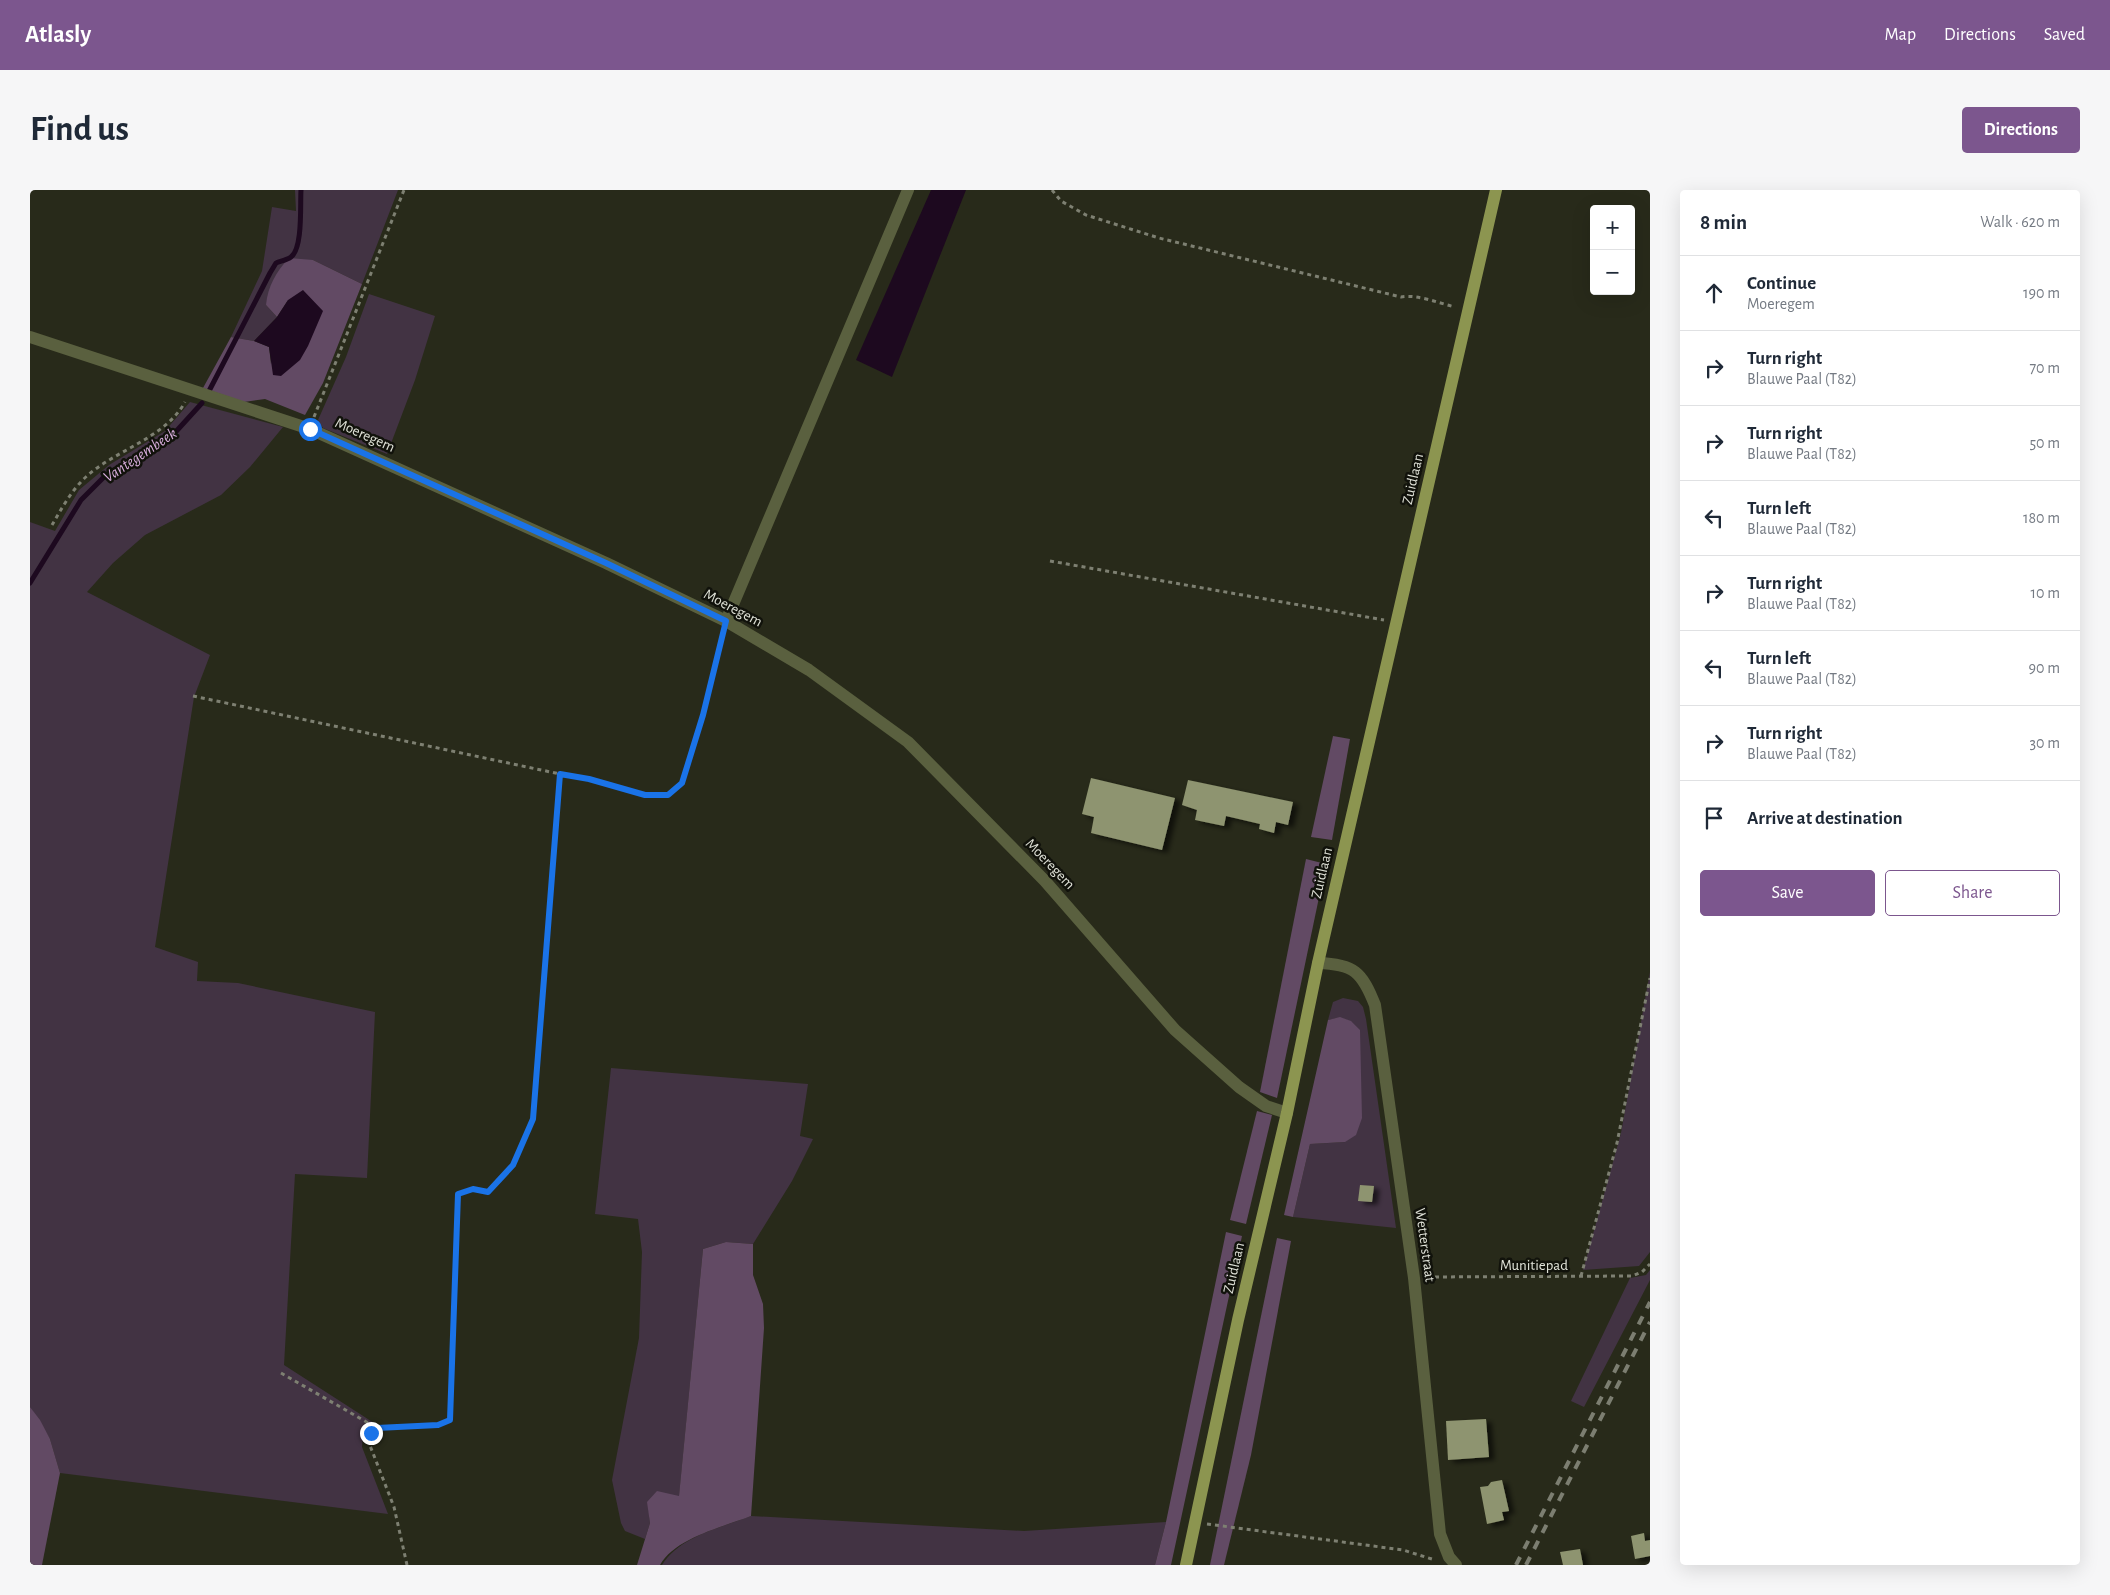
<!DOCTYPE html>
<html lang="en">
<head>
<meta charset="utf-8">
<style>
  :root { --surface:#fff; --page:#f6f6f7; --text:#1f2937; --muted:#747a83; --line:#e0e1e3; --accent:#7c568e }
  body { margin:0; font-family:"Alegreya Sans",sans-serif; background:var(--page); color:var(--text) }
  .controls { position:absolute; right:15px; top:15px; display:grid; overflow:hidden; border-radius:5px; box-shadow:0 5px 20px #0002 }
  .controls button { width:45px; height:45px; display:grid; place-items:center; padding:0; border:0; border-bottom:1px solid var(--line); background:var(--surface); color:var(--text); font:25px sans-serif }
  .stop { position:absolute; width:15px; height:15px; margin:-11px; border:4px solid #1a73e8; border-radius:50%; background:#fff }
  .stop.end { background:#1a73e8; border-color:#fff; box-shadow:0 1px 5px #0008 }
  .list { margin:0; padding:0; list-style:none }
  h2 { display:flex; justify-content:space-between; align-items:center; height:65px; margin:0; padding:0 20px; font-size:21px }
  h2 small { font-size:16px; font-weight:400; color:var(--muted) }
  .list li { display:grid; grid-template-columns:32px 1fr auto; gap:15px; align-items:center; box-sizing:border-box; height:75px; padding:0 20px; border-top:1px solid var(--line) }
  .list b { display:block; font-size:19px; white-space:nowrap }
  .list p { margin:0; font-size:16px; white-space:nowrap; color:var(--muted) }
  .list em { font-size:16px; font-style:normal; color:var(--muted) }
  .actions { display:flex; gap:10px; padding:15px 20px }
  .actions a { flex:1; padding:11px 0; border:1px solid var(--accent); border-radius:5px; text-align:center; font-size:18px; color:var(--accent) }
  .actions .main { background:var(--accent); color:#fff }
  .icon { flex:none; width:28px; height:28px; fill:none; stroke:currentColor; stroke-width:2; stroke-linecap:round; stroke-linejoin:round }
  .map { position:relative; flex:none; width:1620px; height:1375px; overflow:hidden; border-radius:5px }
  header { display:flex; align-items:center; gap:30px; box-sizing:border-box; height:70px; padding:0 25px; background:var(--accent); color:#fff }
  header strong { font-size:24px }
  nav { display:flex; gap:28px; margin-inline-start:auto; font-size:18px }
  .intro { display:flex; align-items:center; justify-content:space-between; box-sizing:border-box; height:120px; padding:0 30px }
  h1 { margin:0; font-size:35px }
  .button { padding:12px 22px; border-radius:5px; background:var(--accent); color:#fff; font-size:18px; font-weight:700 }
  main { display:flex; gap:30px; padding:0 30px }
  aside { flex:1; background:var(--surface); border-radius:5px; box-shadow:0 5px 20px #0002 }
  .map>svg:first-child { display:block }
  .green { fill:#423343 }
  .forest { fill:#624a64 }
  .water { fill:#1d091f }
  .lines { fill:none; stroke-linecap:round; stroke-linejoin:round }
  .stream { stroke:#1d091f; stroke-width:5 }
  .building { fill:#8e9470; filter:url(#shadow) }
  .path { stroke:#7e8072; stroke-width:3; stroke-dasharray:4 4; stroke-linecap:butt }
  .minor { stroke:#5a603f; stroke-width:12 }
  .major { stroke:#8c9550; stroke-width:12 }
  .rail { stroke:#7c7e71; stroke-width:4; stroke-dasharray:9 9; stroke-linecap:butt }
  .route { stroke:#1a73e8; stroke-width:6 }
  .labels { text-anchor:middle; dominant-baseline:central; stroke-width:5; stroke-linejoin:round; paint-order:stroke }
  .street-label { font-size:15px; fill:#e0e2d8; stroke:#11120b }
  .water-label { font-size:16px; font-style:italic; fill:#daafde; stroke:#11120b }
</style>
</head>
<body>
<header>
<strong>Atlasly</strong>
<nav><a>Map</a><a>Directions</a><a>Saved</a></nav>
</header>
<div class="intro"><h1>Find us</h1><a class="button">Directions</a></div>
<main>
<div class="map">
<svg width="1620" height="1375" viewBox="0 0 1620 1375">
  <defs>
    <filter id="shadow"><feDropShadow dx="5.5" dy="3" stdDeviation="2.5" flood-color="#0009"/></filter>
  </defs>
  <rect width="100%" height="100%" fill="#282a1a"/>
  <g class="green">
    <path d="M265 0H368L332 94 283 70 236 115 247 127 224 151 201 147 232 81 242 17 266 21Z"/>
    <path d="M339 104 405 126 385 190 357 264 293 238 288 230 316 167Z"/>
    <path d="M160 212 253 237 220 277 191 305 115 345 83 373 57 402 180 465 164 507 125 757 168 772 167 791 208 793 345 822 337 988 265 984 254 1175 344 1233 333 1244 332 1257 358 1324 30 1283 20 1249 0 1217V332L25 341 49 300 79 275 135 241Z"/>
    <path d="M1620 782V1062L1609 1076 1553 1080 1591 943Z"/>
    <path d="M1313 808 1328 811 1333 817 1336 829 1366 1038 1263 1027 1280 954 1315 952 1330 841C1320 829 1313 826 1298 830L1303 812Z"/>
    <path d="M581 878 778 894 770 946 783 949 762 991 723 1054 696 1052 673 1059 649 1307 618 1312 620 1333 615 1349 595 1341 591 1333 582 1290 609 1148 612 1062 608 1029 565 1024Z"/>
    <path d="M1620 1080V1090L1554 1217 1541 1211 1600 1088 1616 1085Z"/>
    <path d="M721 1326 994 1341 1136 1332 1125 1375H632C650 1346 690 1338 721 1326Z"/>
  </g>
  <g class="forest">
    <path d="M259 68 283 70 332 94 293 193 275 225 235 209 214 212 173 198 201 147 224 151 239 157 241 174 258 110 247 127 236 115C238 96 246 82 259 68Z"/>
    <path d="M1303 546 1320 549 1302 650 1281 647Z"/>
    <path d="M1276 669 1296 674 1247 908 1230 902Z"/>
    <path d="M1310 827 1321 831 1330 840 1332 928 1326 945 1315 952 1280 954 1263 1027 1254 1025 1298 830Z"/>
    <path d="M1227 921 1242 925 1216 1034 1200 1030Z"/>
    <path d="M1196 1042 1212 1046 1141 1375H1125L1136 1332Z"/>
    <path d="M1247 1048 1261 1051 1221 1265 1194 1375H1180Z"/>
    <path d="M696 1052 723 1054V1085L733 1114 734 1138 721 1326C693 1337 645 1348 630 1375H607L620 1333 617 1312 627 1301 649 1306 673 1059Z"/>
    <path d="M0 1217 10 1230 20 1249 30 1283 12 1375H0Z"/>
  </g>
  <g class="water">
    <path d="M901 0H936L862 187 826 170Z"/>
    <path d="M273 100 293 121 278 156 270 170 251 186 243 185 239 157 224 151 247 127 258 110Z"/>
  </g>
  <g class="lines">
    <g class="stream">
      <path d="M178 203 240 83 246 73C251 71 257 70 261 67 273 58 270 15 271 0"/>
      <path d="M0 393 51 310 76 285 141 247 172 213"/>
    </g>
  </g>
  <g class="building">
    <path d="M1061 588 1145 608 1132 660 1061 643 1064 627 1052 624Z"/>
    <path d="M1158 590 1263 612 1258 635 1246 632 1244 643 1229 639 1230 634 1196 626 1194 636 1165 630 1167 620 1152 615Z"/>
    <path d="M1330 995 1344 996 1342 1012 1328 1011Z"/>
    <path d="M1456 1229 1459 1267 1418 1270 1416 1231Z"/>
    <path d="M1472 1290 1479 1321 1472 1322 1474 1330 1457 1334 1450 1297 1458 1296 1461 1292Z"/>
    <path d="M1614 1343 1615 1351 1620 1350V1366L1605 1369 1601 1346Z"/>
    <path d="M1550 1359 1553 1375H1533L1530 1362Z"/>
  </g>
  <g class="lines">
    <g class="path">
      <path d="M1022 0 1031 11 1056 25 1129 48 1371 107C1387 104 1408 113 1425 117"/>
      <path d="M284 227 374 0"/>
      <path d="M22 335C32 318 42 299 58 285 88 259 135 248 155 212"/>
      <path d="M1020 371 1354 430"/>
      <path d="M163 506 530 584"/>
      <path d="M1551 1086 1587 953 1620 788"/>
      <path d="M1397 1087 1602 1086 1612 1082 1620 1074"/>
      <path d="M251 1183 347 1238"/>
      <path d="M1177 1334 1373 1360 1405 1370"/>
      <path d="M377 1375 364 1317 339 1253 341 1243 347 1238 408 1235 420 1230 428 1004 443 999 458 1002 483 975 503 929 530 584 559 589 615 605H638L652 593 673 525 693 445"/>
    </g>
    <g class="minor">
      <path d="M0 147 280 239 576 373 696 431 779 480 878 552 1015 691 1145 840 1209 897 1236 916 1257 923"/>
      <path d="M696 431 878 0"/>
      <path d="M1288 773C1324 774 1332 782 1345 815L1384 1088 1410 1344 1419 1367 1426 1375"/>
    </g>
    <path class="major" d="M1156 1375 1208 1130 1257 923 1288 773 1466 0"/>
    <g class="rail">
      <path d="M1486 1375 1620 1112"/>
      <path d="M1496 1375 1620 1132"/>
    </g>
  </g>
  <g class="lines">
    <path class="route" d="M280 239 576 373 696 431 673 525 652 593 638 605H615L559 589 530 584 503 929 483 975 458 1002 443 999 428 1004 420 1230 408 1235 347 1238 341 1243"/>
  </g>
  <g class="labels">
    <g class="street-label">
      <text transform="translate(335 245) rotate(24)">Moeregem</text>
      <text transform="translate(1383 289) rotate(-77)">Zuidlaan</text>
      <text transform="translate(703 418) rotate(28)">Moeregem</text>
      <text transform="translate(1020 674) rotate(46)">Moeregem</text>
      <text transform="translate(1292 683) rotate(-77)">Zuidlaan</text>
      <text transform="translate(1395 1055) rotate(82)">Wetterstraat</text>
      <text x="1504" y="1075">Munitiepad</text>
      <text transform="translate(1204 1078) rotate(-77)">Zuidlaan</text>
    </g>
    <g class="water-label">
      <text transform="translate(110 265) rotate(-34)">Vantegembeek</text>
    </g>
  </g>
</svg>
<div class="controls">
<button>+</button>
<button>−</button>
</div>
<div class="stop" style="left:280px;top:239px"></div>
<div class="stop end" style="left:341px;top:1243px"></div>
</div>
<aside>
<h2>8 min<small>Walk · 620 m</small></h2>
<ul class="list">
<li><svg class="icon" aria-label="ahead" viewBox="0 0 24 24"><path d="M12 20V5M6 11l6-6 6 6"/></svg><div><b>Continue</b><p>Moeregem</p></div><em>190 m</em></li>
<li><svg class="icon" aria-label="right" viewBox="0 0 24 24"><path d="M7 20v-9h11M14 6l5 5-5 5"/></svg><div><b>Turn right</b><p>Blauwe Paal (T82)</p></div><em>70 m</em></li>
<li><svg class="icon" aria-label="right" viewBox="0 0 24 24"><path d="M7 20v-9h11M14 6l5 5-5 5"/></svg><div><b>Turn right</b><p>Blauwe Paal (T82)</p></div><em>50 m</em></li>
<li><svg class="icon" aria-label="left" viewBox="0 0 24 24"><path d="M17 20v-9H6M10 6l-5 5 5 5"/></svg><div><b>Turn left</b><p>Blauwe Paal (T82)</p></div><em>180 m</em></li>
<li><svg class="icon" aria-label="right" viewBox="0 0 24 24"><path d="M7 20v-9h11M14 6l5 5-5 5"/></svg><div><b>Turn right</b><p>Blauwe Paal (T82)</p></div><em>10 m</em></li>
<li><svg class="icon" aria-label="left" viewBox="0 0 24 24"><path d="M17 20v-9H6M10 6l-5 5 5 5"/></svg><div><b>Turn left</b><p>Blauwe Paal (T82)</p></div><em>90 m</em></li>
<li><svg class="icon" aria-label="right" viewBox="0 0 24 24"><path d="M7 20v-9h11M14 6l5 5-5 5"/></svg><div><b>Turn right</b><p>Blauwe Paal (T82)</p></div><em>30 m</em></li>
<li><svg class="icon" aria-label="arrive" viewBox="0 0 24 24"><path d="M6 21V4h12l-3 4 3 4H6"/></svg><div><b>Arrive at destination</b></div></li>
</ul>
<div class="actions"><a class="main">Save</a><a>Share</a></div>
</aside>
</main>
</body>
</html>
